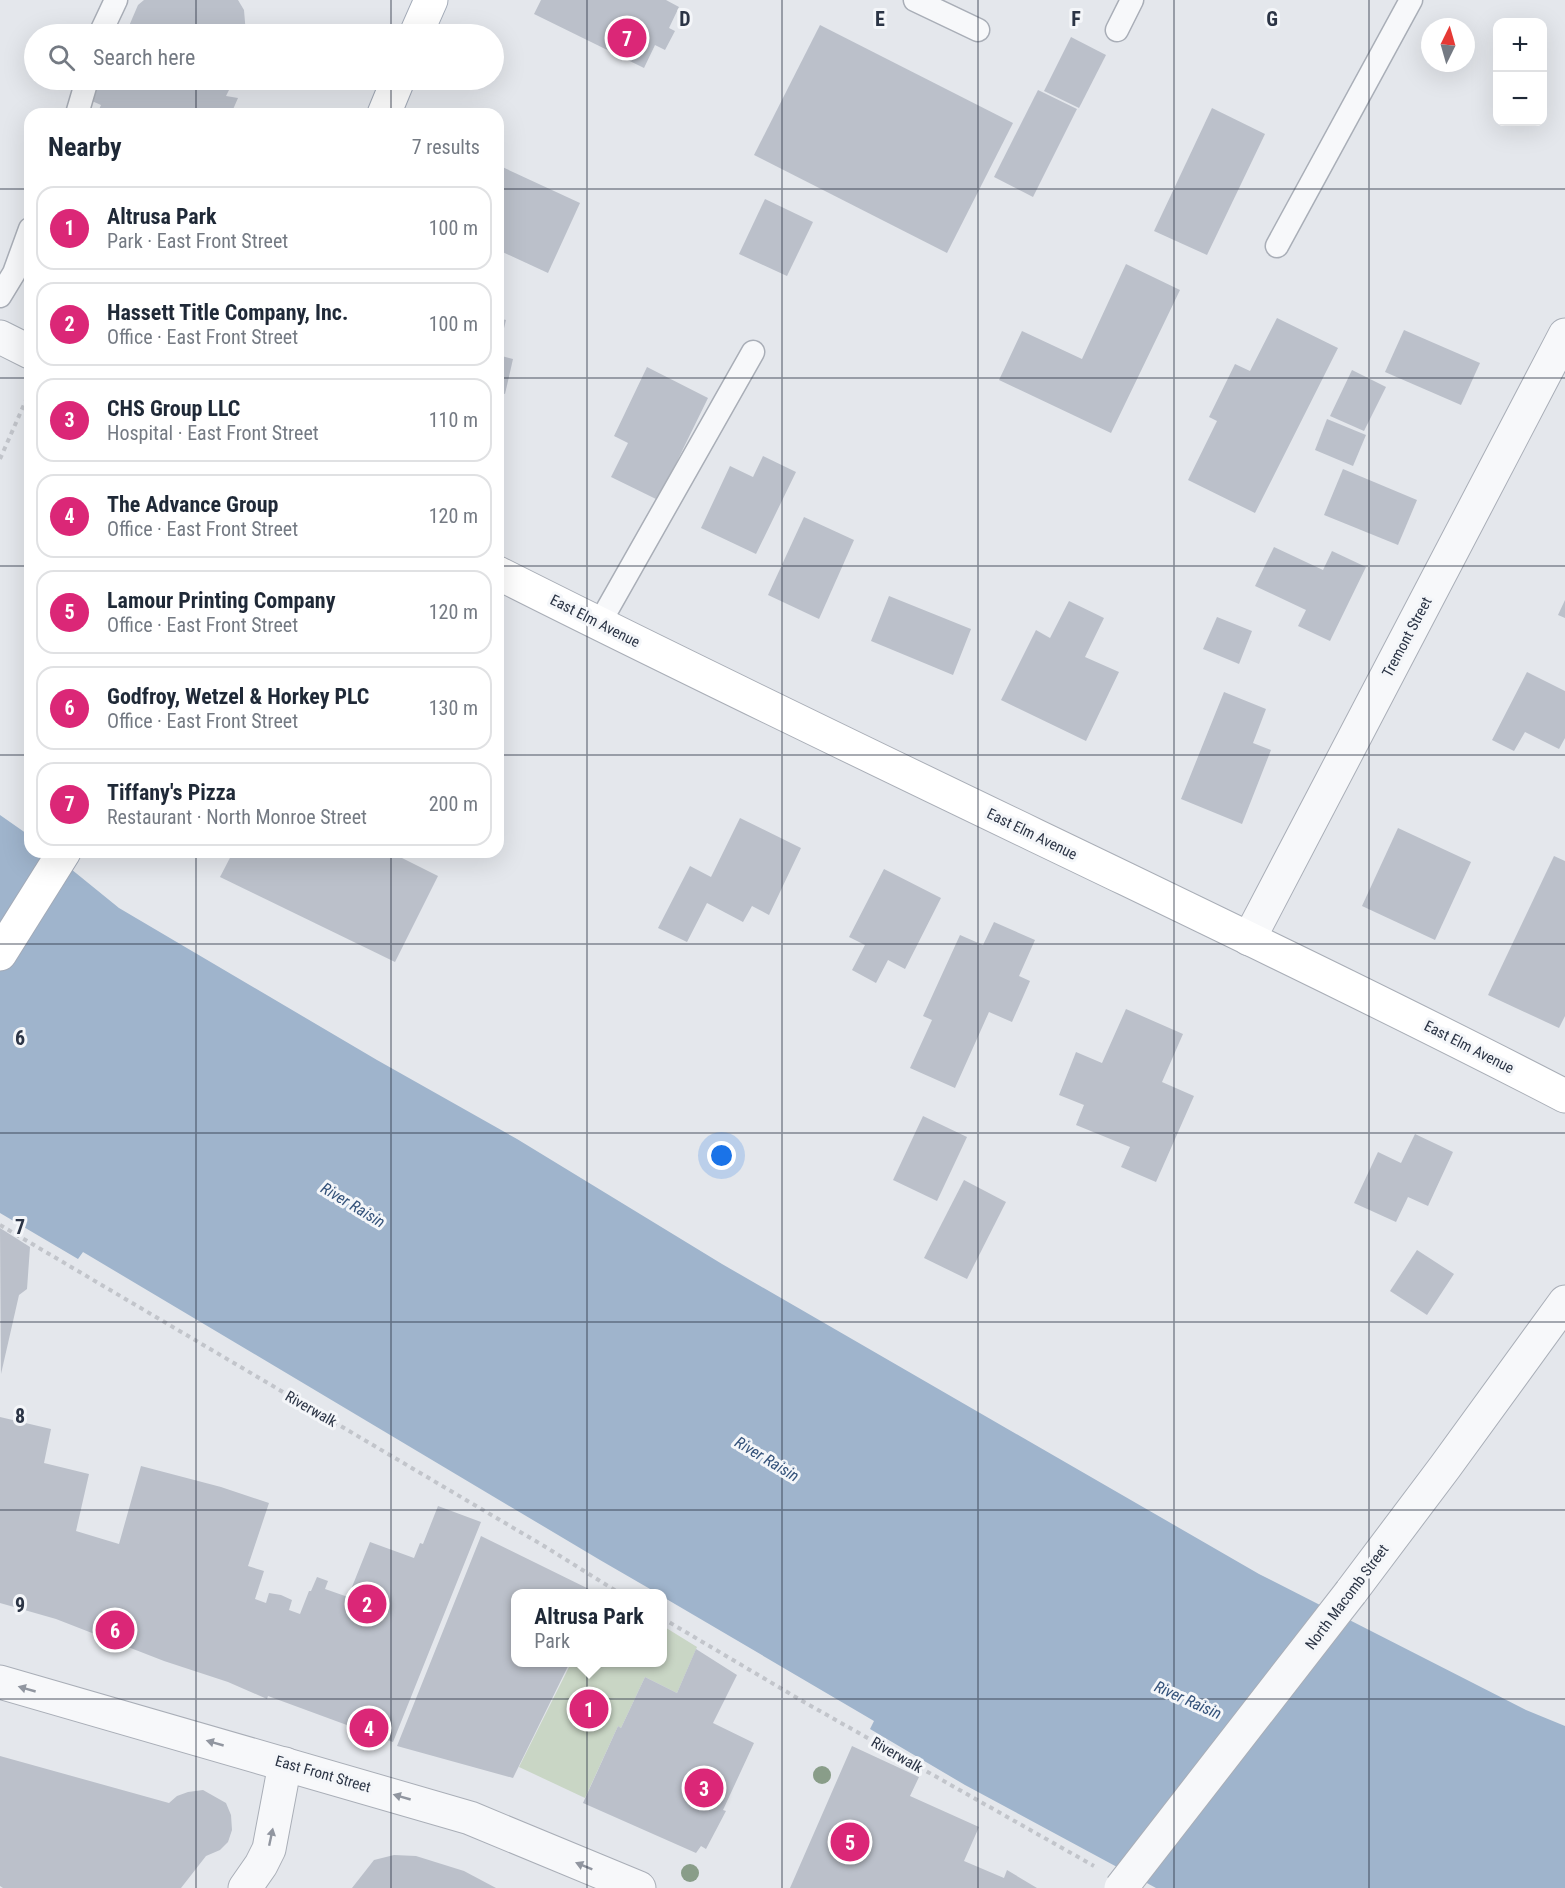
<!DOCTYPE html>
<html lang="en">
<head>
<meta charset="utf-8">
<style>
  :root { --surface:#fff; --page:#f6f6f7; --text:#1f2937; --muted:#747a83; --line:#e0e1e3; --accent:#db2777 }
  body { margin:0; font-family:"Roboto Condensed",sans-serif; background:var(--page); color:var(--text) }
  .controls { position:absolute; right:18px; top:18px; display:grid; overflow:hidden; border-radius:12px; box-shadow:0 6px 24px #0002 }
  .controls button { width:54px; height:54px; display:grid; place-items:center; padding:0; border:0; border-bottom:2px solid var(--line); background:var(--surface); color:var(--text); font:30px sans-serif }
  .compass { position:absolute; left:1421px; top:18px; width:54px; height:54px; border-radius:50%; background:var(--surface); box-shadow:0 6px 24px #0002; rotate:5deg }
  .you { position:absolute; left:722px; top:1156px; width:21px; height:21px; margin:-15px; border:4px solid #fff; border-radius:50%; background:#1a73e8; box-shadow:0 0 0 9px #1a73e833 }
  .badge { display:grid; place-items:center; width:39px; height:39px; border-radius:50%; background:var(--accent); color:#fff; font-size:20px; font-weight:700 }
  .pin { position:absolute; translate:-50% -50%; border:3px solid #fff; box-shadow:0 2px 6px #0006 }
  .popup { position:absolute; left:511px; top:1589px; width:156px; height:78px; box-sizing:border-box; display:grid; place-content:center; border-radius:12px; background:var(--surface); filter:drop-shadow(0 2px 4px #0005); font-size:20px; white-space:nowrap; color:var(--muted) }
  .popup b { font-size:22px; color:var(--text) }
  .popup::after { content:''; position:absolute; left:50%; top:100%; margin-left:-12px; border:12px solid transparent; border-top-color:var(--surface) }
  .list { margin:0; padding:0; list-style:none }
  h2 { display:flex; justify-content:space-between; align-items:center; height:78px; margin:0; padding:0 24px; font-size:26px }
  h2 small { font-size:20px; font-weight:400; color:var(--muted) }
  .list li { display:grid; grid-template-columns:39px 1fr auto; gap:18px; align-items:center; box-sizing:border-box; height:84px; margin:0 12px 12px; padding:0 12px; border:2px solid var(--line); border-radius:18px }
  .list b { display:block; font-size:22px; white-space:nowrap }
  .list p { margin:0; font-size:20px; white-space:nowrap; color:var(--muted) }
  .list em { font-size:20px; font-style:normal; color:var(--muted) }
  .icon { flex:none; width:33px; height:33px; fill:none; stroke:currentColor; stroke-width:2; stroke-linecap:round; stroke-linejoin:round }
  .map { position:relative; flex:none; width:1565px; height:1888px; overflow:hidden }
  .search { position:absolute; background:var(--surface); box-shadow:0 6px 24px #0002; left:24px; top:24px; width:480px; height:66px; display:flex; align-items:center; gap:15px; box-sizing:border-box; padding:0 21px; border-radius:33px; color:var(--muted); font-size:22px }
  .panel { position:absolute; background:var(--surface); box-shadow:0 6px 24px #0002; left:24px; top:108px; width:480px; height:750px; border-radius:18px }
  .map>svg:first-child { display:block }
  .green { fill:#c9d6c5 }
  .water { fill:#9fb4cc }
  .building { fill:#bbc0ca }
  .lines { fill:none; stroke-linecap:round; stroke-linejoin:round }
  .service-casing { stroke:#a9aeb7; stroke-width:25 }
  .minor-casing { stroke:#a9aeb7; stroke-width:35 }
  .tertiary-casing { stroke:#a9aeb7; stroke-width:35 }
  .secondary-casing { stroke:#a9aeb7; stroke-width:35 }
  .primary-casing { stroke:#a3abb8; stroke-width:35 }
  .path { stroke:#c2c5cb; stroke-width:4; stroke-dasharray:4.5 4.5; stroke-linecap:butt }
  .service { stroke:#f7f8fa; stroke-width:22 }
  .minor { stroke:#f7f8fa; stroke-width:33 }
  .tertiary { stroke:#f7f8fa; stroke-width:33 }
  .secondary { stroke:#fff; stroke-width:33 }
  .primary { stroke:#fff; stroke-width:33 }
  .tertiary-bridge-casing { stroke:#a9aeb7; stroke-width:35; stroke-linecap:butt }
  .tertiary-bridge { stroke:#f7f8fa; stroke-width:33 }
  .tree { fill:#899d89 }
  .oneway { fill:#9196a0 }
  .grid { fill:none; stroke:#2b3445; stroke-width:1.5; stroke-opacity:0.55 }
  .labels { text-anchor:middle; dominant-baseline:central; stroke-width:6; stroke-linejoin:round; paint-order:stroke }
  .street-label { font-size:15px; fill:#2b3445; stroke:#f4f6f9 }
  .water-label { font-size:16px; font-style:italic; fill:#34527a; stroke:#f4f6f9 }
  .grid-label { font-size:20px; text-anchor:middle; font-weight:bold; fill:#2b3445; stroke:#f4f6f9; stroke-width:6; stroke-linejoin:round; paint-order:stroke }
</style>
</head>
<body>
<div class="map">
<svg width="1565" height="1888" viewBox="0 0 1565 1888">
  <rect width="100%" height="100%" fill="#e4e7ec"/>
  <path class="green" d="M663 1626 697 1647 677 1693 645 1677 621 1728 618 1726 585 1798 519 1767 571 1663 662 1662Z"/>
  <path class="water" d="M0 815 30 836V852H50L119 908 377 1060 517 1139 722 1264 1259 1574 1526 1710 1565 1726V1888H1156L965 1785 870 1729 874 1721 663 1597 662 1594 657 1593 600 1560 83 1252 78 1259 0 1213Z"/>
  <g class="building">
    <path d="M144 0H238L244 10 246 34H113L114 30 126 33 138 5Z"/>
    <path d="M541 0H666L679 7 669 28 675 31 665 50 655 45 644 68 534 14Z"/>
    <path d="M820 25 1013 123 947 253 754 155Z"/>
    <path d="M1071 37 1106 55 1079 108 1044 91Z"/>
    <path d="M93 80H234L226 96 238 98 231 114H97L101 105 85 98Z"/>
    <path d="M1038 90 1077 109 1033 197 994 177Z"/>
    <path d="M1212 108 1265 134 1207 255 1154 231Z"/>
    <path d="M498 165 580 203 548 273 498 250Z"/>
    <path d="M765 199 813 222 787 276 739 254Z"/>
    <path d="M1126 264 1180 290 1111 433 999 380 1022 331 1082 359Z"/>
    <path d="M498 318 506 320 499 349H498Z"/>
    <path d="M1277 318 1338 348 1255 513 1188 480 1217 421 1209 417 1235 364 1250 371Z"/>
    <path d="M1404 330 1480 363 1461 405 1385 372Z"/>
    <path d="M498 355 513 359 505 394 498 392Z"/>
    <path d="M647 367 708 398 658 500 611 477 628 443 614 436Z"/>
    <path d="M1352 370 1386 387 1364 431 1330 416Z"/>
    <path d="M1327 419 1366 435 1353 466 1315 450Z"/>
    <path d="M763 456 796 472 756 554 701 528 730 466 753 477Z"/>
    <path d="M1343 469 1417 500 1398 545 1324 515Z"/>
    <path d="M804 517 854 540 819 619 768 595Z"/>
    <path d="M1274 547 1323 570 1332 551 1366 567 1330 641 1298 626 1306 610 1255 586Z"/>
    <path d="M889 596 971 629 953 675 871 641Z"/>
    <path d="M1565 600V618L1558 615Z"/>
    <path d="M1069 601 1104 618 1085 657 1119 672 1086 741 1001 700 1036 630 1050 638Z"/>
    <path d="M1217 617 1252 631 1239 664 1203 649Z"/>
    <path d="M1527 672 1565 691V738L1559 749 1525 732 1514 751 1492 740Z"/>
    <path d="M1224 692 1266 709 1253 743 1271 750 1242 824 1181 799Z"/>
    <path d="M740 818 801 848 769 915 752 906 743 922 707 903 687 942 658 928 690 866 711 877Z"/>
    <path d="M1398 828 1471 862 1435 940 1362 906Z"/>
    <path d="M233 852H390L438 876 395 962 220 877Z"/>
    <path d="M1554 856 1565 861V1016L1559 1028 1488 995Z"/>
    <path d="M884 869 941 898 905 969 888 960 876 983 852 970 865 945 849 937Z"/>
    <path d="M994 922 1035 940 1019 976 1030 981 1012 1022 989 1012 955 1088 910 1068 932 1020 923 1016 960 935 983 945Z"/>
    <path d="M1126 1009 1183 1034 1162 1082 1194 1096 1156 1182 1121 1167 1130 1147 1076 1125 1084 1105 1059 1095 1076 1052 1102 1063Z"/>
    <path d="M923 1116 967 1137 937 1201 893 1180Z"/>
    <path d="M1415 1134 1453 1152 1428 1206 1408 1197 1396 1222 1354 1203 1378 1152 1401 1163Z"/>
    <path d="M964 1180 1006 1202 967 1279 924 1258Z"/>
    <path d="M0 1228 30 1247 27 1289 19 1295 1 1374Z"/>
    <path d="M1417 1250 1454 1274 1427 1315 1390 1291Z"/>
    <path d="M0 1417 51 1429 44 1463 89 1474 76 1531 119 1544 141 1466 221 1487 269 1503 248 1566 264 1571 255 1599 266 1603 269 1593 281 1595 292 1600 289 1610 300 1614 309 1591H311L317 1577 328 1581 325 1589 348 1597 370 1542 414 1558 420 1543 423 1544 438 1506 481 1522 393 1742 268 1696 267 1699 228 1682 164 1661 56 1619 0 1603Z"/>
    <path d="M481 1536 597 1593 516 1594V1662H570L513 1778 397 1746Z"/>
    <path d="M696 1649 737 1675 713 1723 754 1743 723 1810 726 1811 706 1849 701 1846 696 1853 583 1803 618 1726 621 1728 645 1677 677 1693Z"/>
    <path d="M852 1746 919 1777 910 1796 979 1827 964 1861 1004 1878 1007 1870 1037 1888H790Z"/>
    <path d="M0 1756 169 1803 177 1796 188 1792 203 1790 226 1803 231 1815 232 1830 228 1842 220 1850 206 1856 181 1888H3L0 1886Z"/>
    <path d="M394 1855 416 1856 464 1871 496 1888H352L374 1860Z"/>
  </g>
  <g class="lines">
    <defs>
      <g id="service">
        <path d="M915 0 978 30"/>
        <path d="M1117 30 1132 0"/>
        <path d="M100 34 116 0"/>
        <path d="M77 114 87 80"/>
        <path d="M1277 246 1411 0"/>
        <path d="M0 296 14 273 30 229"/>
        <path d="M599 624 753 352"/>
      </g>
      <g id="minor">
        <path d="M1249 939 1565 335"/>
        <path d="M245 1888 261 1865 269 1849 285 1764"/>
      </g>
      <g id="tertiary">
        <path d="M0 337 30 352"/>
        <path d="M1351 1592 1445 1467 1565 1302"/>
        <path d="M0 1682 470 1818 639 1888"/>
      </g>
      <path id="secondary" d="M498 573C706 678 916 778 1126 879 1273 950 1420 1021 1565 1096"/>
      <g id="primary">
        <path d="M416 34 431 0"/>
        <path d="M384 114 398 80"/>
        <path d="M0 954 64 852"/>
      </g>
    </defs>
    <use href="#service" class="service-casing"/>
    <use href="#minor" class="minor-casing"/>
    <use href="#tertiary" class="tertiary-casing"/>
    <use href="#secondary" class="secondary-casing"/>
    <use href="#primary" class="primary-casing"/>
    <g class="path">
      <path d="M0 459 30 391"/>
      <path d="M0 1225 544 1546 621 1594"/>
      <path d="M662 1618 804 1702 1094 1866"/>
    </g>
    <use href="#service" class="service"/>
    <use href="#minor" class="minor"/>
    <use href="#tertiary" class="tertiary"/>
    <use href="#secondary" class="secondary"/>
    <use href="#primary" class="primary"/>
    <defs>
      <path id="tertiary-bridge" d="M1121 1888 1351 1592"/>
    </defs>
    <use href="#tertiary-bridge" class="tertiary-bridge-casing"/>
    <use href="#tertiary-bridge" class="tertiary-bridge"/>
  </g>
  <g class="tree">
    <circle cx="822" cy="1775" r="9"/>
    <circle cx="690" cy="1873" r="9"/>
  </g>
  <defs><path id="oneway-solid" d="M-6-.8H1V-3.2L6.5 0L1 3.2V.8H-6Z" transform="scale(1.5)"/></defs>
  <g class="oneway">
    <use href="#oneway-solid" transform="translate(27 1689) rotate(-164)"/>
    <use href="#oneway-solid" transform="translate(215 1743) rotate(-164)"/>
    <use href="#oneway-solid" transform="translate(402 1797) rotate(-164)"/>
    <use href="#oneway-solid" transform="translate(271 1837) rotate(-78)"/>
    <use href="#oneway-solid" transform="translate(584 1866) rotate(-158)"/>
  </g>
  <path class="grid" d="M196 0V34M391 0V34M587 0V1888M782 0V1888M978 0V1888M1174 0V1888M1369 0V1888M196 80V114M391 80V114M0 189H30M498 189H1565M0 378H30M498 378H1565M0 566H30M498 566H1565M0 755H30M498 755H1565M196 852V1888M391 852V1888M0 944H1565M0 1133H1565M0 1322H1565M0 1510H1565M0 1699H1565"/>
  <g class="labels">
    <g class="street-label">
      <text transform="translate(595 621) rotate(27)">East Elm Avenue</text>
      <text transform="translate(1407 637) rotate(-62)">Tremont Street</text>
      <text transform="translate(1032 834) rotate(26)">East Elm Avenue</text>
      <text transform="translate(1469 1047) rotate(27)">East Elm Avenue</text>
      <text transform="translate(311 1409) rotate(30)">Riverwalk</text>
      <text transform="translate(1347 1597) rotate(-53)">North Macomb Street</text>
      <text transform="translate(897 1755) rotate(30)">Riverwalk</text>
      <text transform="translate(323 1774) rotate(16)">East Front Street</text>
    </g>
    <g class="water-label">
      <text transform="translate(353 1205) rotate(31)">River Raisin</text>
      <text transform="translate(767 1459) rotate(31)">River Raisin</text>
      <text transform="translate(1188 1700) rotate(24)">River Raisin</text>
    </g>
  </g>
  <g class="grid-label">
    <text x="685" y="26">D</text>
    <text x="880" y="26">E</text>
    <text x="1076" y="26">F</text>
    <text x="1272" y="26">G</text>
    <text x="20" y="1045">6</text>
    <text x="20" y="1234">7</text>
    <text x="20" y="1423">8</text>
    <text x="20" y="1612">9</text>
  </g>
</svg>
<div class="controls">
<button>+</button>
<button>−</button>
</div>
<svg class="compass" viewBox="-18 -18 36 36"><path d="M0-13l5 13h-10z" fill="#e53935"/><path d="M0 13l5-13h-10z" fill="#747a83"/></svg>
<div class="you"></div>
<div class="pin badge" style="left:589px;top:1709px">1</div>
<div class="popup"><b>Altrusa Park</b>Park</div>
<div class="pin badge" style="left:367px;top:1604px">2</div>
<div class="pin badge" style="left:704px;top:1788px">3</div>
<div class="pin badge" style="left:369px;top:1728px">4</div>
<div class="pin badge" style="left:850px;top:1842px">5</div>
<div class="pin badge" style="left:115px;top:1630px">6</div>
<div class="pin badge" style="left:627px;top:38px">7</div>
<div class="search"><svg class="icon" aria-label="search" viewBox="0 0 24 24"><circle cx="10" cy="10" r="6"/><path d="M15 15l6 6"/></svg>Search here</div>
<section class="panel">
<h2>Nearby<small>7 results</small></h2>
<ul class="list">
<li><span class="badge">1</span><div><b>Altrusa Park</b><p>Park · East Front Street</p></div><em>100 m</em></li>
<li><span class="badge">2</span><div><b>Hassett Title Company, Inc.</b><p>Office · East Front Street</p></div><em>100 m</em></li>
<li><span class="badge">3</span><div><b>CHS Group LLC</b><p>Hospital · East Front Street</p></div><em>110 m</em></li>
<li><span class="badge">4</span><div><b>The Advance Group</b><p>Office · East Front Street</p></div><em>120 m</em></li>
<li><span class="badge">5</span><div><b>Lamour Printing Company</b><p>Office · East Front Street</p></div><em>120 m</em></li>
<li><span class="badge">6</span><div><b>Godfroy, Wetzel &amp; Horkey PLC</b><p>Office · East Front Street</p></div><em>130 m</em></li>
<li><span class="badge">7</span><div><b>Tiffany's Pizza</b><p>Restaurant · North Monroe Street</p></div><em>200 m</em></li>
</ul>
</section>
</div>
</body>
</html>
